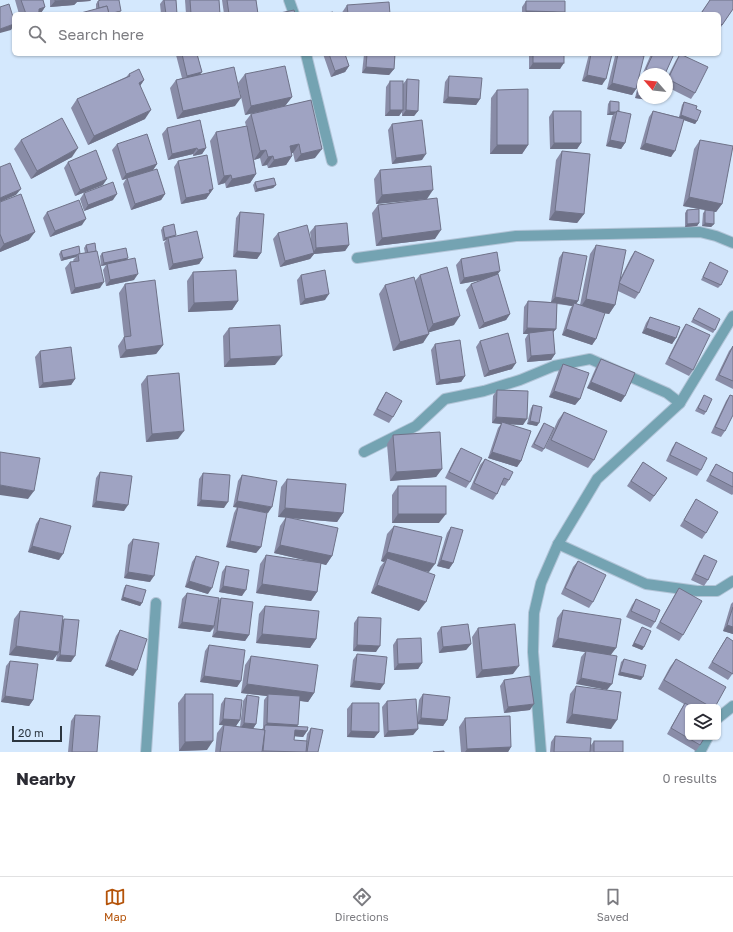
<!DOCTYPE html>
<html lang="en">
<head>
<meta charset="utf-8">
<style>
  :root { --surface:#fff; --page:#f7f7f7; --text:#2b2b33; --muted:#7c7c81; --line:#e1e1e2; --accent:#b45309 }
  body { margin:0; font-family:"Golos Text",sans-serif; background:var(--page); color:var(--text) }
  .controls { position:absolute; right:12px; bottom:12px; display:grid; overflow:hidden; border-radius:6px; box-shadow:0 1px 3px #0004 }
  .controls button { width:36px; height:36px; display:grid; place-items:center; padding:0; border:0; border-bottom:1px solid var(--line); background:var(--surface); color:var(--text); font:20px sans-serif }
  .compass { position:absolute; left:637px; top:68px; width:36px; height:36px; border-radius:50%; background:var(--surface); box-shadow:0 1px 3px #0004; rotate:298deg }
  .scale { position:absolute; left:12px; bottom:10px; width:50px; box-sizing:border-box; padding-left:4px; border:2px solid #2c3640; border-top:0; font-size:11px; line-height:14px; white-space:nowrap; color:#2c3640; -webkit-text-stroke:3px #d4e8fd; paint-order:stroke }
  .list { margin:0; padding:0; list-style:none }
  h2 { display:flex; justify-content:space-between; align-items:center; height:52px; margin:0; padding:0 16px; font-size:17px }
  h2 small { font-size:13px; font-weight:400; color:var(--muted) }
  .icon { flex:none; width:22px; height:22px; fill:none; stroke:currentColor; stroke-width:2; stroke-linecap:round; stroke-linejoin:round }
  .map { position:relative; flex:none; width:733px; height:752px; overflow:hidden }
  .search { position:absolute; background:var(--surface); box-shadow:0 1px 3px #0004; left:12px; right:12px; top:12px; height:44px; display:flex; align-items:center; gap:10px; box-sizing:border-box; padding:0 14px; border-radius:6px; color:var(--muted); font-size:15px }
  .sheet { height:124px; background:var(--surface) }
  nav { display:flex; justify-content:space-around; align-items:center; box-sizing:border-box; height:56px; border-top:1px solid var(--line); background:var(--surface); font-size:11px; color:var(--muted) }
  nav a { display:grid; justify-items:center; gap:2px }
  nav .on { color:var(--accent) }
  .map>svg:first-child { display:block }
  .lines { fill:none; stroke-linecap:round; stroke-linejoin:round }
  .minor-casing { stroke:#b2c4d7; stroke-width:12 }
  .minor { stroke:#74a3b2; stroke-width:10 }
  .wall { fill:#898ca7 }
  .shaded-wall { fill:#6f7288 }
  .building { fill:#9fa3c2; stroke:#6f7288 }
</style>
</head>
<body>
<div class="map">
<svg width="733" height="752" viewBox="0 0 733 752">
  <rect width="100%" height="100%" fill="#d4e8fd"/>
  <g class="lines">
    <defs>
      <g id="minor">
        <path d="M289 0 294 14"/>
        <path d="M306 54 332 161"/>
        <path d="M357 258 516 236 700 232 716 236 733 243"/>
        <path d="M364 452 416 426 445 399 484 391 520 380 554 366 590 359 667 393 680 403"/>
        <path d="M558 544 646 584 697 591H717L733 581"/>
        <path d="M718 718 733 706"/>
        <path d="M146 752 156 603"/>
        <path d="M541 752 533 652 534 613 541 583 558 544 597 479 680 403 733 316"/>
        <path d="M700 752 708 737"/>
      </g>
    </defs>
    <use href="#minor" class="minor-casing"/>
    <use href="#minor" class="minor"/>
  </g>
  <g class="wall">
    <path d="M15 0H43L45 7 41 13 38 14H19Z"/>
    <path d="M50 0H91L90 1 77 2 74 5 50 7Z"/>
    <path d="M163 0H176L177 14H161L160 4Z"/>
    <path d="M185 0H219L220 14H186Z"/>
    <path d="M222 0H256L258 14H224Z"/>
    <path d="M710 0 733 9 719 30V14H700Z"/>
    <path d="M98 1 119 14 96 9V4Z"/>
    <path d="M526 1 563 14H522V7Z"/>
    <path d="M347 5 390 14H341Z"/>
    <path d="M177 54H197L202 72 200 74 235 106 177 119 170 88 176 80 182 78 176 55Z"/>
    <path d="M323 54H345L349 66 345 72 331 77Z"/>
    <path d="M364 54H395L394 69 389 75 362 73Z"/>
    <path d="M529 54H564L560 69H529Z"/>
    <path d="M589 54H612L602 85 582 81Z"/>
    <path d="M616 54H644L643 56 636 89 632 95 607 89 615 56Z"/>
    <path d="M651 54H674L665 74H643V76L642 75Z"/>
    <path d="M680 54 695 93 691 99 667 87V78L676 60Z"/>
    <path d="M129 74 144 80 140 86 145 119 88 145 71 108 77 99 126 77Z"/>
    <path d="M245 74 292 97 285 106 245 115 238 83Z"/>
    <path d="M449 76 480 99 476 105 443 103 445 82Z"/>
    <path d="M642 78 643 98H649L648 100 635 98 639 81Z"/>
    <path d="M407 79 418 111 414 116H402V112L399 116H385L386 87 390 81 403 84Z"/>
    <path d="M497 90 528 145 522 154H490L491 98Z"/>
    <path d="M311 100 315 158 295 162 293 153H291L292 156 286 165 268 168 267 165 262 166 260 158 254 160 256 174 250 183 226 188 225 183 218 185 210 141 216 132 246 126 245 122 251 114Z"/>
    <path d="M610 101 619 111 625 143 621 149 606 146 612 117 613 115H607L608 104Z"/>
    <path d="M684 102 696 109 697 121 695 124 684 120 671 157 640 149 649 117 653 111 679 117 682 105Z"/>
    <path d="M553 111 581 143 577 149H550L549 117Z"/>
    <path d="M392 124 422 160 392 164 388 130Z"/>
    <path d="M167 128 206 148 202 154 193 156V154L168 160 162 134Z"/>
    <path d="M21 140 72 157 31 179 14 149Z"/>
    <path d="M700 140 722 204 716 212H714V224L711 227 702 226 703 213 706 210 699 209V223L697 226 685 227V213L687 210 699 209 683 206 694 149Z"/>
    <path d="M117 144 157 164 153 170 165 194 161 200 131 210 123 184 126 179 122 180 112 150Z"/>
    <path d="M562 151 584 214 577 223 549 220 556 160Z"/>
    <path d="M178 161 213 189 206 199 181 204 174 167Z"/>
    <path d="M68 162 103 185 75 196 64 168Z"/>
    <path d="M380 170 427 199 435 239 376 246 372 213 378 205 424 199 376 204 374 179Z"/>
    <path d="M255 182 276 185 273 188 255 192 253 185Z"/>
    <path d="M84 193 113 200 84 211 80 199Z"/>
    <path d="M0 202 29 240 0 252Z"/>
    <path d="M47 212 82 225 50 237 43 218Z"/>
    <path d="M240 212 261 253 257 259 233 257 236 218Z"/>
    <path d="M315 226 349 245 345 251 314 254 310 259 280 267 273 239 278 233 311 239 310 232Z"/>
    <path d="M163 227 176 236 203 258 199 264 169 270 164 243 166 240 163 241 161 230Z"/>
    <path d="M86 245 100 288 71 294 65 268 70 262H74L73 260 76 257 61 261 59 254 61 251 80 254 85 253 84 248Z"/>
    <path d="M596 245 620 279 631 257 635 251 639 293 635 299 618 291 615 305 609 314 604 313 596 339 592 345 562 335 570 309 572 306 557 304 556 329 553 332 555 354 551 360 527 362 525 339 528 334H523L524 307 528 301 551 302 559 258 563 252 578 301 576 304 580 305 590 254Z"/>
    <path d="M102 253 127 260 134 280 106 286 103 270 106 265 101 266 100 256Z"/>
    <path d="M461 259 498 274 510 314 506 320 479 329 466 290 471 284 483 280 460 284 456 265Z"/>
    <path d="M710 262 721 285 718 288 701 280Z"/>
    <path d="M193 272 238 301 232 310 188 312 187 281Z"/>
    <path d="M301 275 325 300 300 305 297 280Z"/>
    <path d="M420 275 454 325 429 332 423 343 393 351 379 294 385 285 415 281Z"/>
    <path d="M125 284 163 345 156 354 120 358 118 346 124 337 119 293Z"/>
    <path d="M699 308 715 330 713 333 691 322Z"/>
    <path d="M650 317 676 338 672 344 642 333 646 323Z"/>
    <path d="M686 324 693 370 689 376 665 364 682 330Z"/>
    <path d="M229 328 275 365 224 367 223 336Z"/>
    <path d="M480 341 512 369 484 377 476 347Z"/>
    <path d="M435 344 465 376 461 382 436 385 431 350Z"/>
    <path d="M733 346V389L715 380 729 351Z"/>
    <path d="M40 351 75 379 71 385 39 388 35 357Z"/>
    <path d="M601 359 625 396 621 402 587 388 597 365Z"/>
    <path d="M563 364 580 399 575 405 549 397 559 370Z"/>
    <path d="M147 376 178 439 146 442 141 384Z"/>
    <path d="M497 390 523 425 508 424 521 461 517 467 488 458 498 428 501 424 492 423 493 396Z"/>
    <path d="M386 392 393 417 389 423 373 415 382 398Z"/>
    <path d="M704 395 706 412 704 415 695 411Z"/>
    <path d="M730 395 725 431 721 437 711 433 726 401Z"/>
    <path d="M533 405 537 426 527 424 531 408Z"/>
    <path d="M564 412 594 460 588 468 545 448 558 420Z"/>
    <path d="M544 423V449L542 452 531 447 542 426Z"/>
    <path d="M393 435 442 469 436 477 390 481 387 444Z"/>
    <path d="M676 442 701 470 697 476 666 461 672 448Z"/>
    <path d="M461 448 470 482 466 488 445 478 457 454Z"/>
    <path d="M485 459 509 480 505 486 501 485 497 494 493 500 470 489 480 465Z"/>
    <path d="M643 462 667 478 650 502 627 486Z"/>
    <path d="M716 464 733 473V494L732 495 706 481 712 470Z"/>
    <path d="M100 472 124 511 92 507 96 478Z"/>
    <path d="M203 473 224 508 197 506 199 479Z"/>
    <path d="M242 475 268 513 260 511 261 547 256 553 226 547 234 513 237 507H233L238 481Z"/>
    <path d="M287 479 343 513 337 522 290 518 332 556 326 565 321 563 317 592 311 601 256 593 260 564 266 555 317 563 274 553 280 526 286 517H278L281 487Z"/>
    <path d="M398 486 439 523H392V495Z"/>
    <path d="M696 499 706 533 702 539 680 526Z"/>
    <path d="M40 518 59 560 28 552 36 524Z"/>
    <path d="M394 526 429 572 424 571 419 611 371 593 380 567 384 562 381 561 387 534Z"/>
    <path d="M451 527 453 563 449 569 437 566 447 533Z"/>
    <path d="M133 539 150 582 124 578 128 545Z"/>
    <path d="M704 555 708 580 704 586 691 580 700 561Z"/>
    <path d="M196 556 208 594 185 587 192 562Z"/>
    <path d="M578 561 593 602 589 608 561 594 573 567Z"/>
    <path d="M226 566 242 596 219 592 222 572Z"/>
    <path d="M126 585 142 603 140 606 121 600 124 588Z"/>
    <path d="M679 588 683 635 679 641 656 628 675 594Z"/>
    <path d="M187 593 218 601 221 598 249 635 245 641 212 637 214 628 210 632 178 628 182 599Z"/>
    <path d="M636 599 655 622 651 628 626 617 632 605Z"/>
    <path d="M733 602V634L723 631 731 604Z"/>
    <path d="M265 606 316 639 310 648 256 643 259 614Z"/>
    <path d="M563 610 616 648 610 655 576 684 581 657 585 652 552 647 557 618Z"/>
    <path d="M20 611 63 620 64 619 71 662 56 661 57 654 53 660 9 655 14 619Z"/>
    <path d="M358 617 376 652 353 651 354 623Z"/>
    <path d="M441 627 471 644 466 650 439 653 437 633Z"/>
    <path d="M642 627 644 647 642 650 632 646 640 630Z"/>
    <path d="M478 628 513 674 476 678 472 637Z"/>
    <path d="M120 630 133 676 105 666 116 636Z"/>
    <path d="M727 637 733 673 728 680 708 668 723 643Z"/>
    <path d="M397 639 422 663 418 669 394 670 393 645Z"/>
    <path d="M209 645 241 681 237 687 200 682 205 651Z"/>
    <path d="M357 654 380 690 350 687 353 660Z"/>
    <path d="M251 656 314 693 308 702 300 701 297 726 307 731 303 737 295 736 294 740 306 741 307 734 311 728 318 752H215L217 733 223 725H219L221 704 225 698 240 720 236 726 240 727 243 701 247 695 256 724 253 729 261 730 263 728 264 700 267 696 241 693 245 665Z"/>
    <path d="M624 659 641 680 618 675 621 662Z"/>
    <path d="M676 659 715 707H688L700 745 696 751 667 734 681 709 684 704 658 689 670 667Z"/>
    <path d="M10 661 33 700 29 706 1 702 6 666Z"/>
    <path d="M504 680 530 710 504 713 500 686Z"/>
    <path d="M576 686 611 729 566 723 570 694Z"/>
    <path d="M185 694 207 750 179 751 178 703Z"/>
    <path d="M423 694 447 720 443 726 417 724 418 729 413 735 384 737 382 707 387 701 417 720 419 700Z"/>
    <path d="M352 703 379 732 374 738 347 737V709Z"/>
    <path d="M75 715 97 752H68L71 721Z"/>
    <path d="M465 718 511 747 508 752H461L459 727Z"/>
    <path d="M555 736 591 745 594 741 623 752H550L551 742Z"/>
  </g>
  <g class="shaded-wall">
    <path d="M71 0H91L90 1 77 2 74 5 50 7 55 1Z"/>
    <path d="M45 7 41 13 34 14 39 9Z"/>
    <path d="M526 11 565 12 563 14H524Z"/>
    <path d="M14 24V25L11 30 0 33V29Z"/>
    <path d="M621 54H644L640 60Z"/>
    <path d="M533 63H564L560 69H529Z"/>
    <path d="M349 66 345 72 331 77 335 71Z"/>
    <path d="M366 67 394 69 389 75 362 73Z"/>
    <path d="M202 72 197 78 183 82 187 76Z"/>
    <path d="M587 75 606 79 602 85 582 81Z"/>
    <path d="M144 80 138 89 139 83Z"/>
    <path d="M612 83 636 89 632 95 607 89Z"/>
    <path d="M637 95 643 96V98H649L648 100 635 98Z"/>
    <path d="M292 97 285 106 245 115 251 106Z"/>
    <path d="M448 97 480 99 476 105 443 103Z"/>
    <path d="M241 98 235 106 177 119 183 111Z"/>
    <path d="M151 110 145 119 88 145 94 136Z"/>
    <path d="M390 110H403L399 116H385Z"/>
    <path d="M406 110 418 111 414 116H402Z"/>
    <path d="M610 112H616L613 115H607Z"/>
    <path d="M681 115 697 121 695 124 678 118Z"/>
    <path d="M610 140 625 143 621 149 606 146Z"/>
    <path d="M554 143H581L577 149H550Z"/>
    <path d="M645 143 675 151 671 157 640 149Z"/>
    <path d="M299 144 293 153 284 155 290 146Z"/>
    <path d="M497 145H528L522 154H490Z"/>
    <path d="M78 148 72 157 31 179 37 171Z"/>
    <path d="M197 148 193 154 168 160 172 154Z"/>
    <path d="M206 148 202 154 193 156 198 150Z"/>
    <path d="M322 149 315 158 295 162 301 154Z"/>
    <path d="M266 150 260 158 254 160 260 151Z"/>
    <path d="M426 154 422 160 392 164 396 158Z"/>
    <path d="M273 156 267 165 262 166 268 157Z"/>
    <path d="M292 156 286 165 268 168 274 160Z"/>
    <path d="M157 164 153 170 122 180 126 174Z"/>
    <path d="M256 174 250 183 226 188 232 179Z"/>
    <path d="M231 175 225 183 218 185 224 176Z"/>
    <path d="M107 179 103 185 75 196 80 190Z"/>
    <path d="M276 185 273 188 255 192 257 189Z"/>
    <path d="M21 189 16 195 0 202V198Z"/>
    <path d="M213 189 206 199 181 204 186 198Z"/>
    <path d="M433 190 427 199 376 204 382 195Z"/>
    <path d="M117 194 113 200 84 211 88 205Z"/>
    <path d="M165 194 161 200 131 210 135 204Z"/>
    <path d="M689 197 722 204 716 212 683 206Z"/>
    <path d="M555 211 584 214 577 223 549 220Z"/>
    <path d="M86 219 82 225 50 237 55 231Z"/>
    <path d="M699 223 697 226 685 227 687 224Z"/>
    <path d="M705 223 714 224 711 227 702 226Z"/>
    <path d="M441 230 435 239 376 246 382 238Z"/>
    <path d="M35 232 29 240 0 252V249L4 244Z"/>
    <path d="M165 238H168L166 240 163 241Z"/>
    <path d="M349 245 345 251 314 254 310 259 280 267 285 261 313 253 316 248Z"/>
    <path d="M237 251 261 253 257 259 233 257Z"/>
    <path d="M78 254 76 257 61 261 63 258 80 254Z"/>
    <path d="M128 258 126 261 107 264 106 265 101 266 104 263Z"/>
    <path d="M203 258 199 264 169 270 173 264Z"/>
    <path d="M500 271 496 277 460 284 464 278Z"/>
    <path d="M138 274 134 280 106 286 110 280Z"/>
    <path d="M104 282 100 288 71 294 75 288Z"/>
    <path d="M329 294 325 300 300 305 305 299Z"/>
    <path d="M555 297 578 301 574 307V303L572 306 551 302Z"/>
    <path d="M586 299 615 305 609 314 580 308Z"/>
    <path d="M238 301 232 310 188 312 194 303Z"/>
    <path d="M510 314 506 320 479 329 484 323Z"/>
    <path d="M460 316 454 325 427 333 433 324Z"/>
    <path d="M527 328 556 329 551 335 529 333 528 334H523Z"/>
    <path d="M646 328 676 338 672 344 642 333Z"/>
    <path d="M566 329 596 339 592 345 562 335Z"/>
    <path d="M429 334 423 343 393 351 400 342Z"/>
    <path d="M163 345 156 354 120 358 126 350Z"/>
    <path d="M555 354 551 360 527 362 531 356Z"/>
    <path d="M282 356 275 365 224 367 230 359Z"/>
    <path d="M516 363 512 369 484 377 489 371Z"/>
    <path d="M465 376 461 382 436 385 440 380Z"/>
    <path d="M75 379 71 385 39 388 43 383Z"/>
    <path d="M591 382 625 396 621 402 587 388Z"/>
    <path d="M554 391 580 399 575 405 549 397Z"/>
    <path d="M496 417 527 419 523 425 502 424V422L501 424 492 423Z"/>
    <path d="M530 421 539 423 537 426 527 424Z"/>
    <path d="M184 431 178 439 146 442 152 434Z"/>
    <path d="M492 452 521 461 517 467 488 458Z"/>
    <path d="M442 469 436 477 390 481 396 472Z"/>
    <path d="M0 485 34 491 28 499 0 495Z"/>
    <path d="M201 500 228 502 224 508 197 506Z"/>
    <path d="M96 501 128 505 124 511 92 507Z"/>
    <path d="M237 501 272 507 268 513 233 507Z"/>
    <path d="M285 508 343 513 337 522 278 517Z"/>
    <path d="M398 514H446L439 523H392Z"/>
    <path d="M230 541 261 547 256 553 226 547Z"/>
    <path d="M280 545 332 556 326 565 274 553Z"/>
    <path d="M32 546 63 554 59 560 28 552Z"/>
    <path d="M387 552 435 564 429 572 385 562 387 558 384 562 381 561Z"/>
    <path d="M441 560 453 563 449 569 437 566Z"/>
    <path d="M128 572 154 576 150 582 124 578Z"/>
    <path d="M189 581 212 588 208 594 185 587Z"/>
    <path d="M262 584 317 592 311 601 256 593Z"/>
    <path d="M377 585 426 602 419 611 371 593Z"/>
    <path d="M223 586 246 590 242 596 219 592Z"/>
    <path d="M123 597 142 603 140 606 121 600Z"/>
    <path d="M182 622 214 626 210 632 178 628Z"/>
    <path d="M727 625 733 627V634L723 631Z"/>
    <path d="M217 631 249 635 245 641 212 637Z"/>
    <path d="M262 634 316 639 310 648 256 643Z"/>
    <path d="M558 638 616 648 610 656 586 651 585 652 552 647Z"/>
    <path d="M634 643 644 647 642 650 632 646Z"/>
    <path d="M471 644 466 650 439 653 443 647Z"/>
    <path d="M357 645 380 646 376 652 353 651Z"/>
    <path d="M16 646 59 652 53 660 9 655Z"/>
    <path d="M60 655 75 656 71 662 56 661Z"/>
    <path d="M110 660 137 670 133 676 105 666Z"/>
    <path d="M422 663 418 669 394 670 398 664Z"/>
    <path d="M519 666 513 674 476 678 482 670Z"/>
    <path d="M620 672 643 677 641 680 618 675Z"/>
    <path d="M204 676 241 681 237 687 200 682Z"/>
    <path d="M581 678 612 684 607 690 576 684Z"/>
    <path d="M354 681 384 684 380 690 350 687Z"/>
    <path d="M247 684 314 693 308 702 268 696V694L267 696 241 693Z"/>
    <path d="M5 696 33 700 29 706 1 702Z"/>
    <path d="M534 704 530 710 504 713 508 707Z"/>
    <path d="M572 714 617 720 611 729 566 723Z"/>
    <path d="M421 718 447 720 443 726 417 724Z"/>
    <path d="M223 719 240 720 236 726 219 725Z"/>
    <path d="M244 723 256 724 252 730 240 729Z"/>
    <path d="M267 723 298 725 294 731 265 726Z"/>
    <path d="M418 729 413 735 384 737 388 731Z"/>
    <path d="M295 730 307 731 303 737 291 736Z"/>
    <path d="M351 731 379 732 374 738 347 737Z"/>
    <path d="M213 741 207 750 179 751 185 742Z"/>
    <path d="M511 747 508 752H465L467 749Z"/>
  </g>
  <g class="building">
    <path d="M21 0H43L45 7 39 9V12L34 14H26Z"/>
    <path d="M55 0H71L55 1Z"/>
    <path d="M101 0H119L121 11 109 14 107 6 99 8 98 1Z"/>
    <path d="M164 0H176L177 14H166Z"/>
    <path d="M190 0H219L220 14H191Z"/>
    <path d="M227 0H256L258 14H229Z"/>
    <path d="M710 0H733V9L722 25 719 23V14H706L702 12Z"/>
    <path d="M526 1H565V12L526 11Z"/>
    <path d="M389 2 390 14H348L347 5Z"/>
    <path d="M9 4 14 20V24L0 29V7Z"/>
    <path d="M107 6 109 14H77Z"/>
    <path d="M294 10 295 14H280V13Z"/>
    <path d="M118 12 119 14H111Z"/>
    <path d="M333 12V14H322Z"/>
    <path d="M182 54H197L202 72 187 76Z"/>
    <path d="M329 54H345L349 66 335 71Z"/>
    <path d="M367 54H395L394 69 366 67Z"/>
    <rect x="533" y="54" width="31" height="9"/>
    <path d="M591 54H612L606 79 587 75Z"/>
    <path d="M618 54H634L644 56 636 89 612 83Z"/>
    <path d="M653 54H674L665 74H657L646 69Z"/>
    <path d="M680 54 708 67 695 93 668 79Z"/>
    <path d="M285 66 292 97 251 106 245 74Z"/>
    <path d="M234 67 241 98 183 111 176 80Z"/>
    <path d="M139 69 144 80 139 83 151 110 94 136 77 99 130 76 129 74Z"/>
    <path d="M449 76 482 78 480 99 448 97Z"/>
    <path d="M642 78H643V96L637 95Z"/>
    <path d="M407 79 419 80 418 111 406 110Z"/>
    <rect x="390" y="81" width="13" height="29"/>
    <path d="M528 89V145H497V90Z"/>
    <path d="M311 100 322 149 301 154 299 144 290 146 292 156 274 160 273 156 268 157 266 150 260 151 251 114Z"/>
    <path d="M610 101 619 102V111H617L616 112H610Z"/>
    <path d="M684 102 697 106 696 109 701 111 697 121 681 115Z"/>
    <path d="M553 111H581V143H554Z"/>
    <path d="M617 111 631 114 625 143 610 140Z"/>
    <path d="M653 111 684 119 675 151 645 143Z"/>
    <path d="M62 118 78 148 37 171 21 140Z"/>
    <path d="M200 120 206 148 198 150 197 148 172 154 167 128Z"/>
    <path d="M422 120 426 154 396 158 392 124Z"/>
    <path d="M247 126 256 174 232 179 231 175 224 176 216 132Z"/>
    <path d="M147 134 157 164 126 174 117 144Z"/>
    <path d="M700 140 733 146 722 204 689 197Z"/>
    <path d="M96 150 107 179 80 190 68 162Z"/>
    <path d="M562 151 590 154 584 214 555 211Z"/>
    <path d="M207 155 213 189 209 190 210 193 186 198 178 161Z"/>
    <path d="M10 163 21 189 0 198V167Z"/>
    <path d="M431 166 433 190 382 195 380 170Z"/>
    <path d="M157 169 165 194 135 204 127 178Z"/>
    <path d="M274 178 276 185 257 189 255 182Z"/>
    <path d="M113 182 117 194 88 205 84 193Z"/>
    <path d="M21 194 35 232 4 244 0 234V202Z"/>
    <path d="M437 198 441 230 382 238 378 205Z"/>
    <path d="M79 200 86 219 55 231 47 212Z"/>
    <path d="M699 209V223L687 224V210Z"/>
    <path d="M705 210 714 211V224L705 223Z"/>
    <path d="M240 212 264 214 261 253 237 251Z"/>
    <path d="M347 223 349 245 316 248 315 226Z"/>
    <path d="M174 224 176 235 165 238 163 227Z"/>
    <path d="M307 225 314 253 285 261 278 233Z"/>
    <path d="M197 231 203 258 173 264 168 238Z"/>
    <path d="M95 243 96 251 88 253 86 245Z"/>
    <path d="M596 245 626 250 615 305 586 299Z"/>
    <path d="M79 246 80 254 63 258 61 251Z"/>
    <path d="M126 248 128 258 104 263 102 253Z"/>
    <path d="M97 251 104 282 75 288 70 262 79 261 78 254Z"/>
    <path d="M635 251 654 260 639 293 619 283Z"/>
    <path d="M497 252 500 271 464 278 461 259Z"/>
    <path d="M563 252 587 256 578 301 555 297Z"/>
    <path d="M135 258 138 274 110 280 107 264Z"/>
    <path d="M710 262 728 271 721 285 703 277Z"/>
    <path d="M447 267 460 316 433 324 420 275Z"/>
    <path d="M236 270 238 301 194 303 193 272Z"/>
    <path d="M325 270 329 294 305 299 301 275Z"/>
    <path d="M498 274 510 314 484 323 471 284Z"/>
    <path d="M414 277 429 334 400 342 385 285Z"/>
    <path d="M155 280 163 345 126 350 124 337 131 336 125 284Z"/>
    <path d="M528 301 557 303 556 329 527 328Z"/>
    <path d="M574 303 605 313 596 339 566 329Z"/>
    <path d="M699 308 720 319 715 330 693 319Z"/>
    <path d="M650 317 680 327 676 338 646 328Z"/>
    <path d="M686 324 710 335 693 370 669 358Z"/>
    <path d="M280 325 282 356 230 359 229 328Z"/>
    <path d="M553 330 555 354 531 356 529 333Z"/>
    <path d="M508 333 516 363 489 371 480 341Z"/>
    <path d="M460 340 465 376 440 380 435 344Z"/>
    <path d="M733 346V381L719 375Z"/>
    <path d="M71 347 75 379 43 383 40 351Z"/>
    <path d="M601 359 635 373 625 396 591 382Z"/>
    <path d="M563 364 589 373 580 399 554 391Z"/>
    <path d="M179 373 184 431 152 434 147 376Z"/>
    <path d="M497 390 528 391 527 419 496 417Z"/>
    <path d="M386 392 402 401 393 417 377 409Z"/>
    <path d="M704 395 712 399 706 412 698 408Z"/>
    <path d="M730 395 733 396V415L725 431 715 427Z"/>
    <path d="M533 405 542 407 539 423 530 421Z"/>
    <path d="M564 412 607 431 594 460 551 440Z"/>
    <path d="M502 422 531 431 521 461 492 452Z"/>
    <path d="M544 423 554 428 544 449 534 444Z"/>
    <path d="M440 432 442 469 396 472 393 435Z"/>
    <path d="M676 442 707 458 701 470 670 455Z"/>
    <path d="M461 448 482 458 470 482 449 472Z"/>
    <path d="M0 452 40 458 34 491 0 485Z"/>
    <path d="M485 459 513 472 509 480 504 478 497 494 474 483Z"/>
    <path d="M643 462 667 478 654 496 631 481Z"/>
    <path d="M716 464 733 473V487L710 475Z"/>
    <path d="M100 472 132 476 128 505 96 501Z"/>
    <path d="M203 473 230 475 228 502 201 500Z"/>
    <path d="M242 475 277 481 272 507 237 501Z"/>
    <path d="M287 479 346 484 343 513 285 508Z"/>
    <rect x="398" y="486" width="48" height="28"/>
    <path d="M696 499 718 512 706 533 684 520Z"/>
    <path d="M238 507 267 513 261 547 230 541Z"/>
    <path d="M286 517 338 528 332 556 280 545Z"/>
    <path d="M40 518 71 526 63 554 32 546Z"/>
    <path d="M394 526 442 537 435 564 387 552Z"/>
    <path d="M451 527 463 530 453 563 441 560Z"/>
    <path d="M133 539 159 543 154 576 128 572Z"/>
    <path d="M266 555 321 563 317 592 262 584Z"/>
    <path d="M704 555 717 561 708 580 695 574Z"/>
    <path d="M196 556 219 562 212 588 189 581Z"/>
    <path d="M387 558 435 575 426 602 377 585Z"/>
    <path d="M578 561 606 575 593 602 565 588Z"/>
    <path d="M226 566 249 570 246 590 223 586Z"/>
    <path d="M126 585 146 590 142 603 123 597Z"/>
    <path d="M679 588 702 601 683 635 660 622Z"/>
    <path d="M187 593 219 598 214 626 182 622Z"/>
    <path d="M221 598 253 602 249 635 217 631Z"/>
    <path d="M636 599 660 610 655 622 631 611Z"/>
    <path d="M265 606 319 611 316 639 262 634Z"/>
    <path d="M733 607V627L727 625Z"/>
    <path d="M563 610 621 619 616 648 558 638Z"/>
    <path d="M20 611 63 616 59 652 16 646Z"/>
    <path d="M358 617 381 618 380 646 357 645Z"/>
    <path d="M64 619 79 620 75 656 60 655Z"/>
    <path d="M468 624 471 644 443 647 441 627Z"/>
    <path d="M515 624 519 666 482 670 478 628Z"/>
    <path d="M642 627 651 631 644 647 634 643Z"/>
    <path d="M120 630 147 639 137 670 110 660Z"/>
    <path d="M727 637 733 641V674L712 662Z"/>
    <path d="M421 638 422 663 398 664 397 639Z"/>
    <path d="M209 645 245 650 241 681 204 676Z"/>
    <path d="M586 651 617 656 612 684 581 678Z"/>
    <path d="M357 654 387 657 384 684 354 681Z"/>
    <path d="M251 656 318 665 314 693 247 684Z"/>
    <path d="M624 659 646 665 643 677 620 672Z"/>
    <path d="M676 659 726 687 715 707H711L664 680Z"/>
    <path d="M10 661 38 664 33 700 5 696Z"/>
    <path d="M530 676 534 704 508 707 504 680Z"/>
    <path d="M576 686 621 692 617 720 572 714Z"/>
    <path d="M185 694H213V741L185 742Z"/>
    <path d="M268 694 300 696 298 725 267 723Z"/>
    <path d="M423 694 450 697 447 720 421 718Z"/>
    <path d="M247 695 259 697 256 724 244 723Z"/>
    <path d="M225 698 242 700 240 720 223 719Z"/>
    <path d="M416 699 418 729 388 731 387 701Z"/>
    <path d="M352 703H379V732L351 731Z"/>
    <path d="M685 703 691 707H688V737H705L700 745 671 728Z"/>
    <path d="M75 715 100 716 97 752H72Z"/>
    <path d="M510 716 511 747 467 749 465 718Z"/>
    <path d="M224 725 265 730 262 752H220Z"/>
    <path d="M265 725 308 727 307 731 295 730 294 740 307 741 306 752 263 751 265 730H264Z"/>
    <path d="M311 728 323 730 318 752H307Z"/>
    <path d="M555 736 591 738 590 752H554Z"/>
    <rect x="594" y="741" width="29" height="11"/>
    <path d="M444 751V752H433Z"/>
  </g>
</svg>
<div class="controls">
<button><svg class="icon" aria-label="layers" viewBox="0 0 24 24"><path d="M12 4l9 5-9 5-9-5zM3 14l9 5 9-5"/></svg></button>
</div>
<svg class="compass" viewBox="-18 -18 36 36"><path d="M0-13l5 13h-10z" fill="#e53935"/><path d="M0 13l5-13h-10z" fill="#7c7c81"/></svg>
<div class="scale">20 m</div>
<div class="search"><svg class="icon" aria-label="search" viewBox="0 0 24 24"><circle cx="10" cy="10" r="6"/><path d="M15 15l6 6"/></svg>Search here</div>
</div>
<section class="sheet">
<h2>Nearby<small>0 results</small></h2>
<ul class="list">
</ul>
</section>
<nav>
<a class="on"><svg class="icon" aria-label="map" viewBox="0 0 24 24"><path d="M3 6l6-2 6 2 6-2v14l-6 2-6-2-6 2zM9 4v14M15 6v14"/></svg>Map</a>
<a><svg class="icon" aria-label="directions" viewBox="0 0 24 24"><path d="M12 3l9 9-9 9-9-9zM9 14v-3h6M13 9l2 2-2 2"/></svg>Directions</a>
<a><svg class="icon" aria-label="saved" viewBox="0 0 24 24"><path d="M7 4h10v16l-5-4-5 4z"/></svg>Saved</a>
</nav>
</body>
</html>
